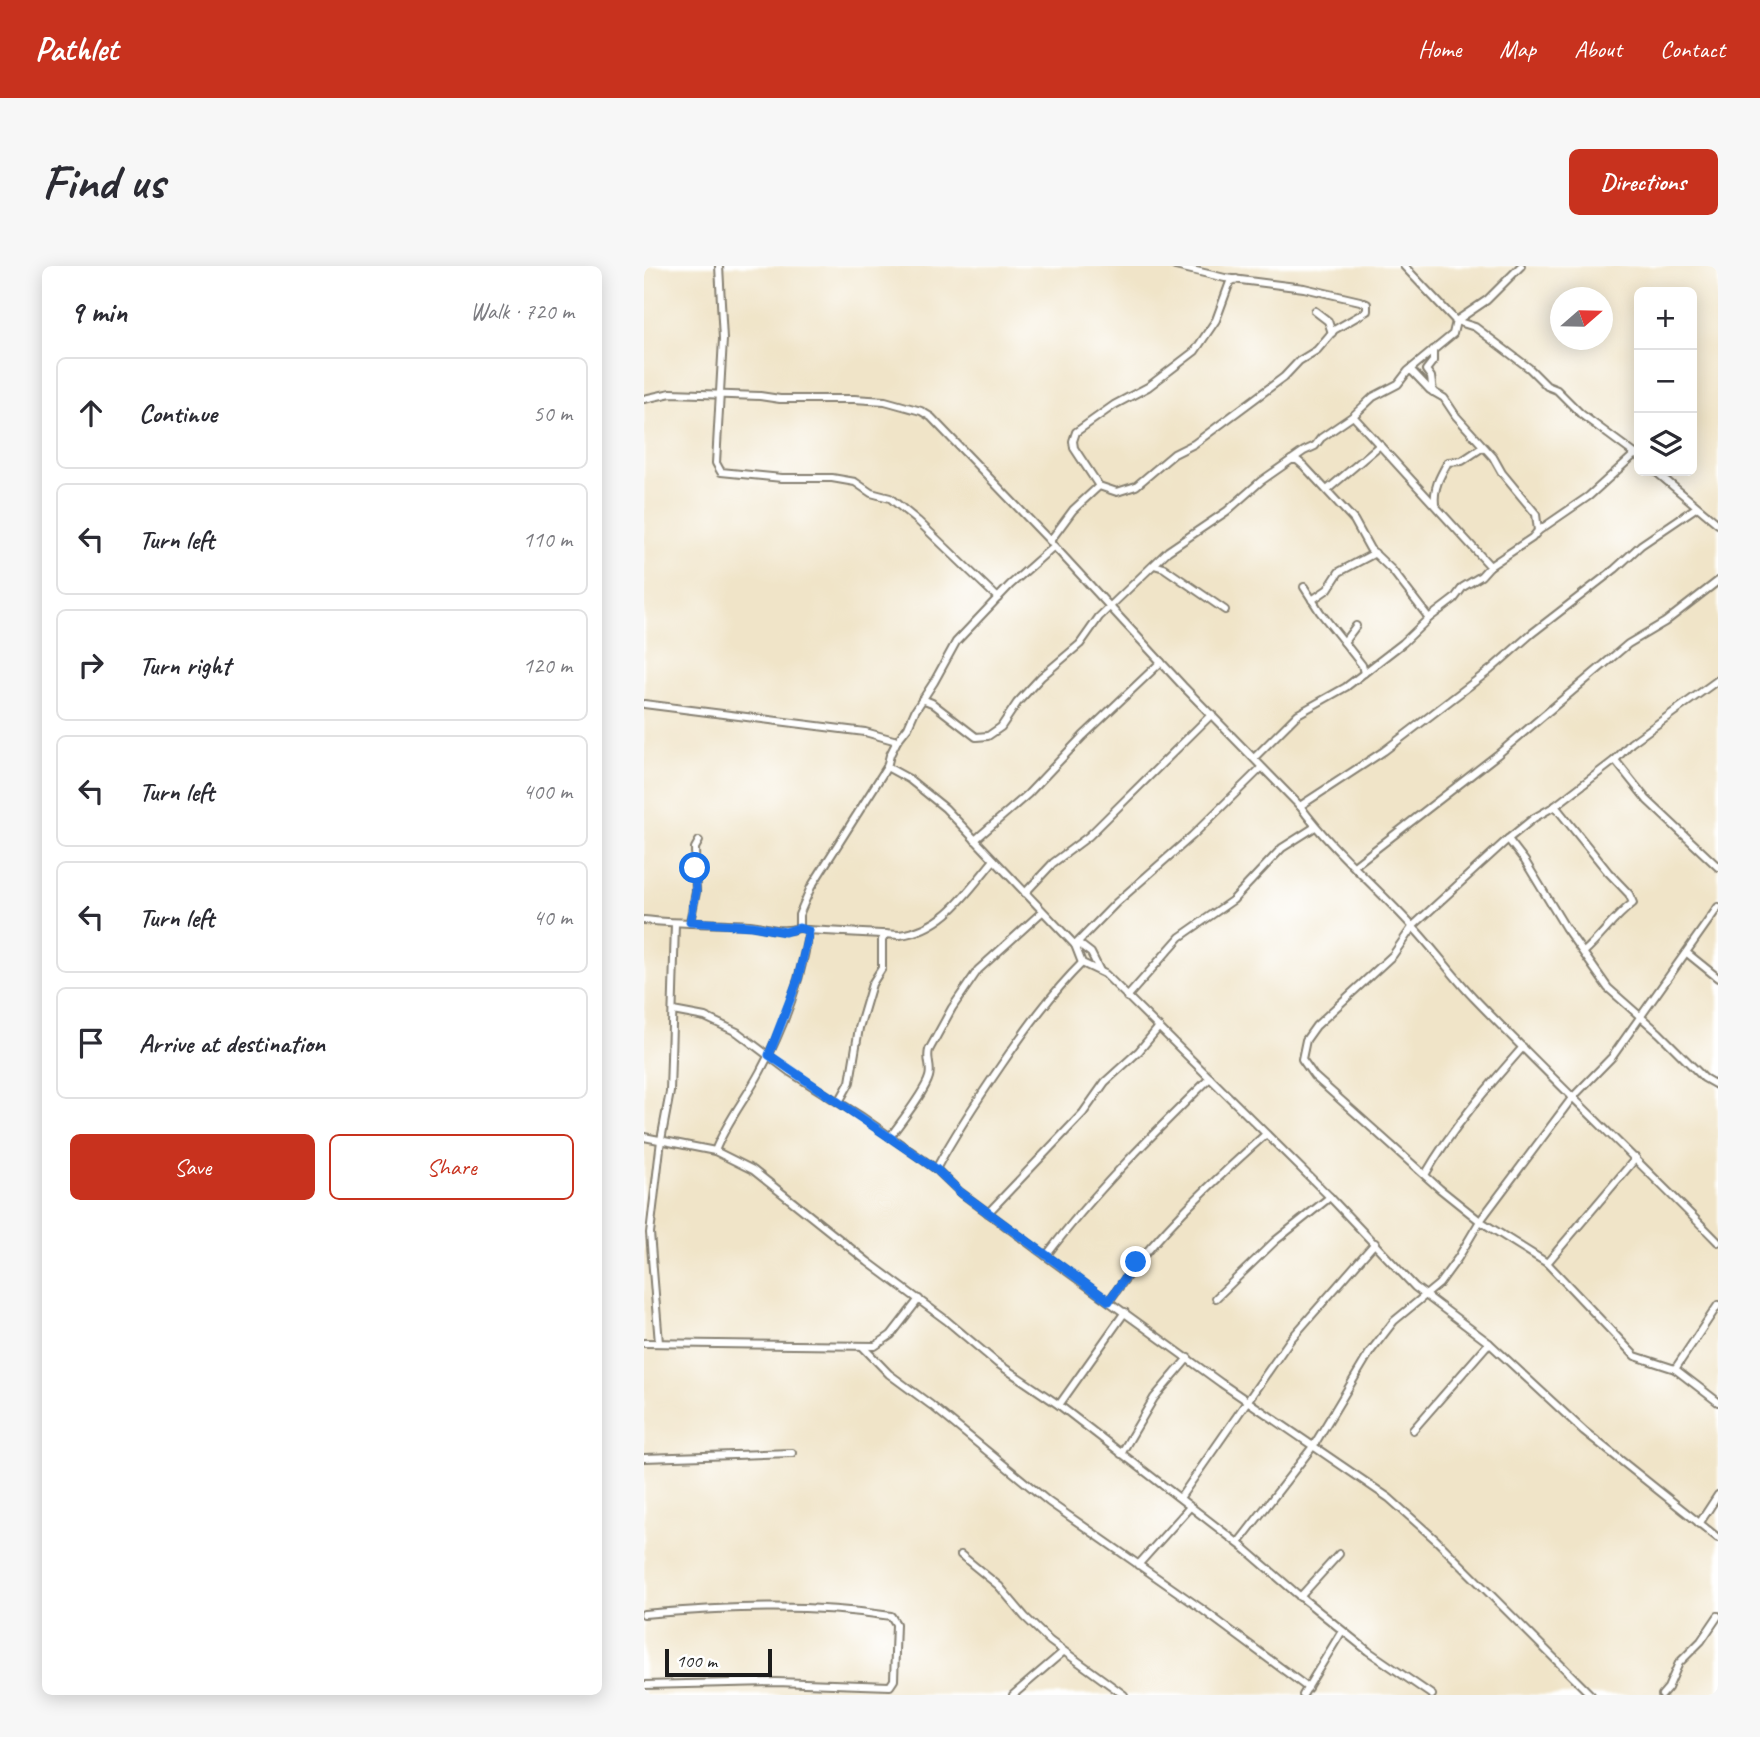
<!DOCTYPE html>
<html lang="en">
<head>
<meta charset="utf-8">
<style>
  :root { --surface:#fff; --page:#f7f7f7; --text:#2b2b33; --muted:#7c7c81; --line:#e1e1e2; --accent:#c8321e }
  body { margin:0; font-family:Caveat,sans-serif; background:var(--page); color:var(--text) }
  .controls { position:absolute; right:21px; top:21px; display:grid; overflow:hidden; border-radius:10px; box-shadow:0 4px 18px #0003 }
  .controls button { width:63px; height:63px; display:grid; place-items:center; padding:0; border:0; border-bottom:2px solid var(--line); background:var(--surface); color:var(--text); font:35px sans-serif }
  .compass { position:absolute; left:906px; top:21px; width:63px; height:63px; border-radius:50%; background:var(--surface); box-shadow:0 4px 18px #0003; rotate:70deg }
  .scale { position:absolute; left:21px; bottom:18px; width:107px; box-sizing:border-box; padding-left:7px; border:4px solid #1c1c1c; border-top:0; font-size:19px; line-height:24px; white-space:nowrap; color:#1c1c1c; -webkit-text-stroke:5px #fff; paint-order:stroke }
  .stop { position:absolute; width:21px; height:21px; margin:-16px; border:5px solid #1a73e8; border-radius:50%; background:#fff }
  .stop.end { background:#1a73e8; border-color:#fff; box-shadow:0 2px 7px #0008 }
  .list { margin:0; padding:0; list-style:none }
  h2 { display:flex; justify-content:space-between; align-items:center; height:91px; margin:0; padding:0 28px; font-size:30px }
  h2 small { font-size:23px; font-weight:400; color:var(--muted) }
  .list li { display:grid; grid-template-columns:46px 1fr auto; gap:21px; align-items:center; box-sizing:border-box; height:112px; margin:0 14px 14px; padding:0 14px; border:2px solid var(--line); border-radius:10px }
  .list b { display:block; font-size:26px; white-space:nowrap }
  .list em { font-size:23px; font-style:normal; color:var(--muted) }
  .actions { display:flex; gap:14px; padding:21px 28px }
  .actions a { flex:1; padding:16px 0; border:2px solid var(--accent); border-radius:10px; text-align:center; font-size:24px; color:var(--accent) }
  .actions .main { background:var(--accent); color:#fff }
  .icon { flex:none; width:38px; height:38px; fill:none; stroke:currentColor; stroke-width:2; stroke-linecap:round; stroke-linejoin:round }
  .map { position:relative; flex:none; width:1074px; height:1429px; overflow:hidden; border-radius:10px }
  header { display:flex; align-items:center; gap:42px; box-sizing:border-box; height:98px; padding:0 35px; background:var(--accent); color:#fff }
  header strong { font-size:33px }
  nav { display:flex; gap:38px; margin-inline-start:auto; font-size:24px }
  .intro { display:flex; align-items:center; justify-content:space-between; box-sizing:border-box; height:168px; padding:0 42px }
  h1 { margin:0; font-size:49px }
  .button { padding:18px 32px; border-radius:10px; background:var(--accent); color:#fff; font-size:24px; font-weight:700 }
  main { display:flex; gap:42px; padding:0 42px }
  aside { flex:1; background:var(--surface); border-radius:10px; box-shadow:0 4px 18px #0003 }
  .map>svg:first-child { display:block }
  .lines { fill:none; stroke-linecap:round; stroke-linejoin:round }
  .street-casing { stroke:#868072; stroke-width:10 }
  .street { stroke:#fff; stroke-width:6 }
  .route { stroke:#1a73e8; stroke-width:9 }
</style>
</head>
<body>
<header>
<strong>Pathlet</strong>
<nav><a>Home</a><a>Map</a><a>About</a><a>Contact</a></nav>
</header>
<div class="intro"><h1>Find us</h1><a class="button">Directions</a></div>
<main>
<aside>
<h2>9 min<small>Walk · 720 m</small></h2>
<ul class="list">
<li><svg class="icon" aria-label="ahead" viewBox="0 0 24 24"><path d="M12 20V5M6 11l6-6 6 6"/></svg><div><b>Continue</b></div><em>50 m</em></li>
<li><svg class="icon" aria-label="left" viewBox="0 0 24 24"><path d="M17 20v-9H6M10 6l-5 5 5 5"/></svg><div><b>Turn left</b></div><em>110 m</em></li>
<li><svg class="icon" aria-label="right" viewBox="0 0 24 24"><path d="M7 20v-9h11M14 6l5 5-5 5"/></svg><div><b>Turn right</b></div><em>120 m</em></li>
<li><svg class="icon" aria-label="left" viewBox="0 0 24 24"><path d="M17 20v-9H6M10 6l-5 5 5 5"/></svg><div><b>Turn left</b></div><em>400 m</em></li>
<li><svg class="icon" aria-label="left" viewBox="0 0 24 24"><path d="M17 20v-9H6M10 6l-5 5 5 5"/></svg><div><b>Turn left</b></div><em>40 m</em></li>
<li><svg class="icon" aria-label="arrive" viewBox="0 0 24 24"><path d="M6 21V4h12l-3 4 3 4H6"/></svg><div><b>Arrive at destination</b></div></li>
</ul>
<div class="actions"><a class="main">Save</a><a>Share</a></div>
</aside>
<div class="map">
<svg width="1074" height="1429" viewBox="0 0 1074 1429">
  <rect width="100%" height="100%" fill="#fff"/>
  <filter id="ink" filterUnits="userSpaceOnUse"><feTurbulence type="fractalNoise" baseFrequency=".0143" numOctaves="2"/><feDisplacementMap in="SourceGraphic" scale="14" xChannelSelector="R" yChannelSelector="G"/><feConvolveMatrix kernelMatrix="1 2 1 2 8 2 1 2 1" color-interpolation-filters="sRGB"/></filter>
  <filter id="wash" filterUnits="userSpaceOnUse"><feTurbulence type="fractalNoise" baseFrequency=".00686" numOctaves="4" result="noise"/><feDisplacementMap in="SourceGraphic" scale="28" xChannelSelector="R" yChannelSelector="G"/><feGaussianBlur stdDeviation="1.57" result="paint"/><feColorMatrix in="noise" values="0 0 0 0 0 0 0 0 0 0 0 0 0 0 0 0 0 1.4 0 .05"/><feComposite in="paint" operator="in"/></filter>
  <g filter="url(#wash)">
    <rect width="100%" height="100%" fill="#f0e4c8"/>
  </g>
  <g filter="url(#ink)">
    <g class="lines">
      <defs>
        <g id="street">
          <path d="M75 0 79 73 72 197 77 206 138 212H188L211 216 227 227 246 232 274 255 354 332"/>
          <path d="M760 0 812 55 831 61 885 102 903 120 913 124 937 148 995 191"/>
          <path d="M671 45 684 55 688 67"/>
          <path d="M789 84V95L782 104 787 111 789 126"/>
          <path d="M765 105H768L786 124 800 132 812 150 849 191 858 207 892 248 894 265"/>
          <path d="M0 133 27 127 116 130 136 133H210L241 135 277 145 287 151 407 276"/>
          <path d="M709 150 846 300"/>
          <path d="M647 194H653L660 200 710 254 726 283 748 304 785 352"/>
          <path d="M1011 205 1074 258"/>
          <path d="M455 220 430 182 429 175 432 166 470 139 504 121 551 85 572 54 586 16 592 13"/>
          <path d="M683 224 736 179"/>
          <path d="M791 239C789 222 796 210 804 196L818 195 839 181"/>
          <path d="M406 275 429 244 455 220 473 226 492 220 530 188 550 178 640 111 655 95 673 84 690 64 723 45V38L716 35 660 22 581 12 531 0"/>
          <path d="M510 299 520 302 581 344"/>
          <path d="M660 321 676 346 700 376"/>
          <path d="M668 334 684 323 695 306 731 287"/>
          <path d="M712 360 700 376 718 399 720 407"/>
          <path d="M1074 414 987 477 971 494 911 540 890 552 864 573 769 660 749 689 672 760 662 774 658 793 670 810 796 923 836 955 903 997 991 1090 1031 1103 1074 1136"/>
          <path d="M278 433 288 437 332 471 344 470 357 461 373 437 397 411 436 378 455 351 524 285 583 245 617 215 660 185 671 180 677 172 709 150 729 131 754 118 764 105 809 68 812 55 843 34 877 0"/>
          <path d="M0 438 221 466 253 475"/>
          <path d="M610 492 654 448 702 421 759 377 785 352 810 333 819 321 837 310 846 300 888 272 894 265 945 230 991 188"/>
          <path d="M971 494 1003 534 1074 601"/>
          <path d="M243 501 265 513 301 542 431 679 438 697 461 708 686 931 771 1021 845 1077 940 1165 1074 1272"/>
          <path d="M656 540 740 485 846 404 887 368 971 303 997 279 1053 241"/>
          <path d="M911 540 964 606 985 628 989 637C969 652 958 670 940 686"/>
          <path d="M864 573 881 595 921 661 964 722 1015 767 1060 812 1074 820"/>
          <path d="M331 574 384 528 439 470 517 396"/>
          <path d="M710 600 853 489 984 378 1021 356 1074 315"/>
          <path d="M381 627 409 597 445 570 568 448"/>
          <path d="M0 654C35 658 70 657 106 659 125 661 135 668 155 662V649L167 621 243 501 246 489 253 475 264 461 271 445 290 416 312 376 366 319 410 280 539 420 656 540C688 584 731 619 768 660 790 683 808 709 830 732 910 815 994 894 1074 976"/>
          <path d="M46 656 52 626 51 582 55 575"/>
          <path d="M163 664 256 669C301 663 323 626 350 594"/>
          <path d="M434 677 447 687 456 705"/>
          <path d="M431 679 472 637 548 570 617 502"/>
          <path d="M1043 687 1074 712"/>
          <path d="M483 731 536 671 589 634 638 582 671 561"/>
          <path d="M29 745 61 751 93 766 146 806 218 851 292 903 316 926 402 990 577 1117 745 1232 792 1274 947 1429"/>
          <path d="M195 836 206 816 215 762 228 718 238 702V674L242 668"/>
          <path d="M0 871 71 885 109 904 224 996 302 1054 353 1097 415 1139 600 1282 652 1327 724 1385 788 1429"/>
          <path d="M246 871C256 857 281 826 285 811 288 801 282 794 285 784L308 742 334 704 398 646"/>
          <path d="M71 885C83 855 101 834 116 806 139 763 157 713 165 665"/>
          <path d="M292 903C312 866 334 833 358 798 382 763 407 728 438 697"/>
          <path d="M781 909C808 862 843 822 879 781"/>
          <path d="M344 947 439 847 461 816 495 785 515 761"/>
          <path d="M402 990C451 925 508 869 566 812"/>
          <path d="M903 997 992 892"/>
          <path d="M572 1032 631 975 686 931"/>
          <path d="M465 1035C510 970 563 921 622 868"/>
          <path d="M0 1077 231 1080 247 1069 275 1033"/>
          <path d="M15 1077 6 967 17 874 26 826 31 658"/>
          <path d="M219 1081 245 1108 287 1139 405 1236 555 1341 664 1422"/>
          <path d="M1031 1103 1074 1039"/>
          <path d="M415 1139 481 1046"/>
          <path d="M769 1164 845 1077"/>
          <path d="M477 1188 510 1132 544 1092"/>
          <path d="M0 1192 148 1187"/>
          <path d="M536 1232 646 1074 731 977"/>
          <path d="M1055 1258 1074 1229"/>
          <path d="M594 1277 670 1179 726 1086 750 1055 795 1018 814 992 836 955 928 832 968 791 1074 641"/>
          <path d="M317 1289 355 1320 381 1351 406 1375 480 1429"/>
          <path d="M494 1299 546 1241"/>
          <path d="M656 1331 695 1288"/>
          <path d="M0 1348C82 1341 165 1337 247 1350L252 1358 250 1414 246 1420 132 1416 0 1419"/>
          <path d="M369 1429 419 1386"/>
          <path d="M659 1429 698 1365"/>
          <path d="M1018 1429 1024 1422 1035 1397 1057 1375 1074 1350"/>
        </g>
      </defs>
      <use href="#street" class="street-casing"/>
      <use href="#street" class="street"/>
    </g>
  </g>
  <g class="lines" filter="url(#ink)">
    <path class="route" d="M51 602 52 626 46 656 108 660 141 666 155 662 165 665 154 713 125 789 292 903 316 926 465 1035 492 996"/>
  </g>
</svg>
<div class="controls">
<button>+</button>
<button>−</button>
<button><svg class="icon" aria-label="layers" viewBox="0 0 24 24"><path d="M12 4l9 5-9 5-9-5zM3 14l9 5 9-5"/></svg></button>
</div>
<svg class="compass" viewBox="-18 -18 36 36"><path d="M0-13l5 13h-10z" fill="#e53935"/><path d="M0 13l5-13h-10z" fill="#7c7c81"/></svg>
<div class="scale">100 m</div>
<div class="stop" style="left:51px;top:602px"></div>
<div class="stop end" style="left:492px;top:996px"></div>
</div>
</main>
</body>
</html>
